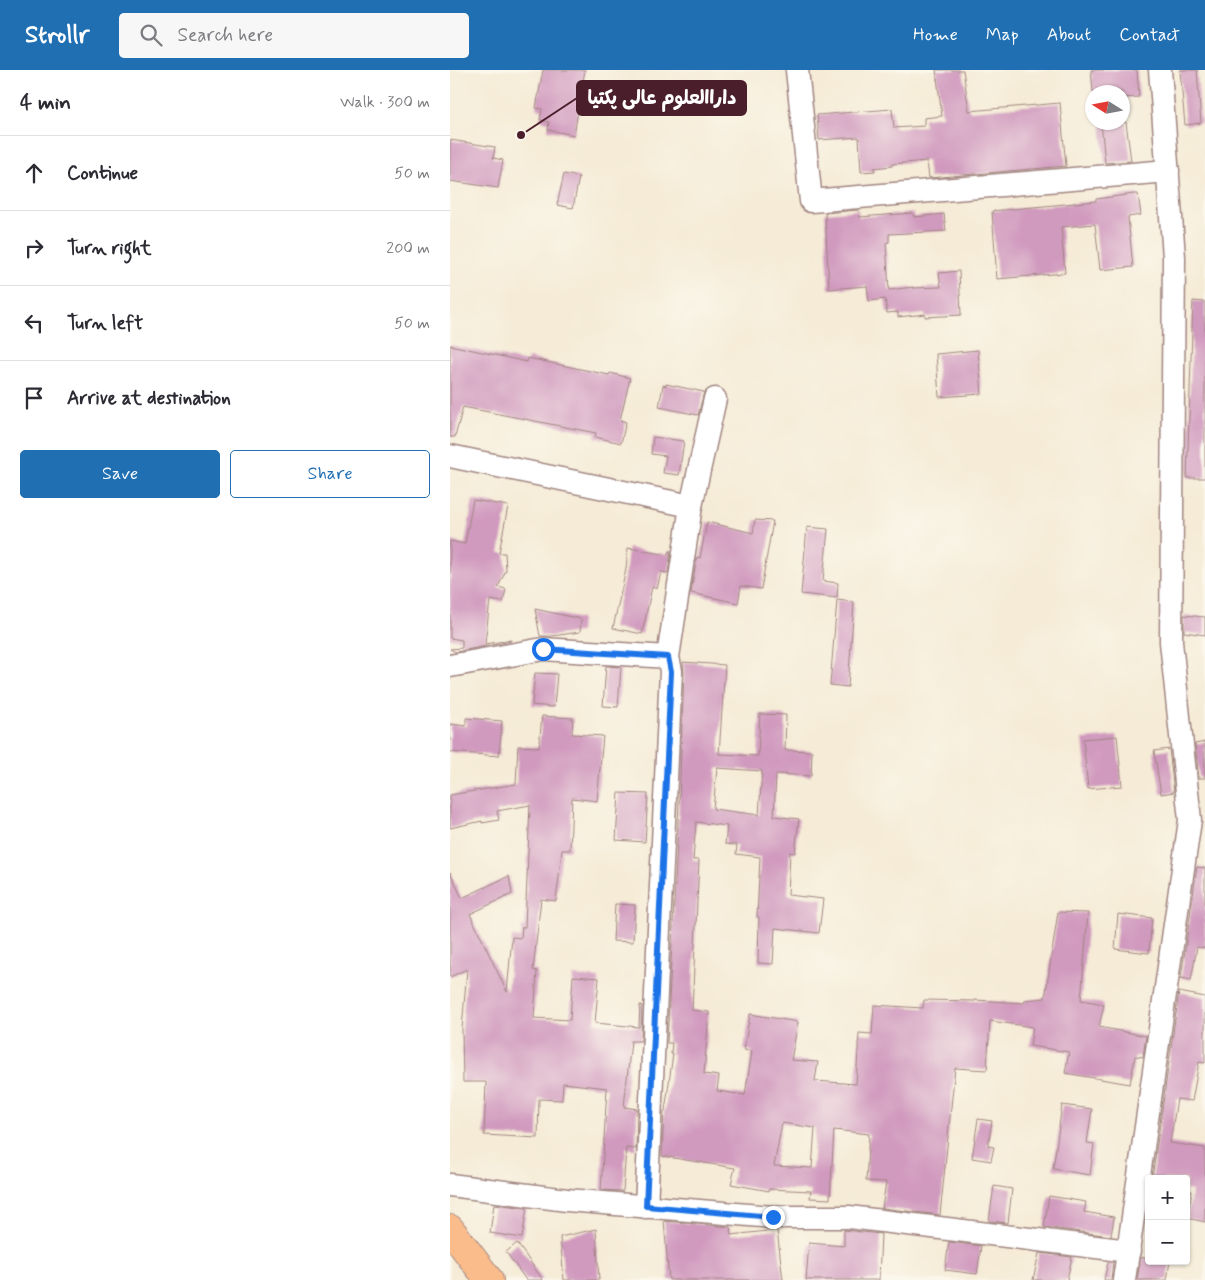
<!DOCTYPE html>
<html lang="en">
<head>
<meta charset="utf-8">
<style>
  :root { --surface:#fff; --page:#f7f7f7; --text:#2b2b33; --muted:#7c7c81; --line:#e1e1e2; --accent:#1f6fb2 }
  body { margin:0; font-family:Mynerve,"Playpen Sans Arabic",sans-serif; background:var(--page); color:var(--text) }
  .controls { position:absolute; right:15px; bottom:15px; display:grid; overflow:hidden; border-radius:5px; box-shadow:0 1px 4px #0004 }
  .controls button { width:45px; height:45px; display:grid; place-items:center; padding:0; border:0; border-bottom:1px solid var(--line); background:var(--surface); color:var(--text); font:25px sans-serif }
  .compass { position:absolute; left:635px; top:15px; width:45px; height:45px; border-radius:50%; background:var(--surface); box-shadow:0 1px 4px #0004; rotate:281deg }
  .stop { position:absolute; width:15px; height:15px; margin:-11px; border:4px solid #1a73e8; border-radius:50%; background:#fff }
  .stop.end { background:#1a73e8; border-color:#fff; box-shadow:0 1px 5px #0008 }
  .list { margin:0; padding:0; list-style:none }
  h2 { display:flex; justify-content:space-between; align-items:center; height:65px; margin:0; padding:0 20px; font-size:21px }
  h2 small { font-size:16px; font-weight:400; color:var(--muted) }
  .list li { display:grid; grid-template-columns:32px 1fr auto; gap:15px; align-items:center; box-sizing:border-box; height:75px; padding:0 20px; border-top:1px solid var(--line) }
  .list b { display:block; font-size:19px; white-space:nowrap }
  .list em { font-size:16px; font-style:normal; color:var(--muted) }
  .actions { display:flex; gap:10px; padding:15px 20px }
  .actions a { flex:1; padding:11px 0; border:1px solid var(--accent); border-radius:5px; text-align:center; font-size:18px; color:var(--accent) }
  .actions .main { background:var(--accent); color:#fff }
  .icon { flex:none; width:28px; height:28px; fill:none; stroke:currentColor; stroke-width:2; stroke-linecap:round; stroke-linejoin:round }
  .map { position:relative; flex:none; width:755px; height:1210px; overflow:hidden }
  header { display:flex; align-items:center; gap:30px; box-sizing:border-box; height:70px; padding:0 25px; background:var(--accent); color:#fff }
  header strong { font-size:24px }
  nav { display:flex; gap:28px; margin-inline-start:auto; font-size:18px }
  .search { width:350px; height:45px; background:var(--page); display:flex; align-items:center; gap:12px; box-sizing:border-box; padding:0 18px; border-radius:5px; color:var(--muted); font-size:19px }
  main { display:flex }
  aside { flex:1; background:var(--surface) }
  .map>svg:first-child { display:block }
  .building { fill:#d099be; fill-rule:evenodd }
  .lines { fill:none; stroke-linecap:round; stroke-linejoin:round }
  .street-casing { stroke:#a08580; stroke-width:25 }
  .highway-casing { stroke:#a08580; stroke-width:30 }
  .street { stroke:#fff; stroke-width:22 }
  .highway { stroke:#fabc8b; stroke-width:28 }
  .route { stroke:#1a73e8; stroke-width:6 }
  .leader { fill:none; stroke:#4a1f2b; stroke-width:2 }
  .callout-dot { fill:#4a1f2b; stroke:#fbf7ec; stroke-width:2 }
  .callout { fill:#4a1f2b; stroke:#4a1f2b; stroke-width:2 }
  .callout-label { font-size:19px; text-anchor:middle; font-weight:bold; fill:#fff }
</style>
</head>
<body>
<header>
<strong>Strollr</strong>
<div class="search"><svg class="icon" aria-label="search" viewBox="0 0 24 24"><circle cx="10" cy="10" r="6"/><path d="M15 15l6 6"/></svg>Search here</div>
<nav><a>Home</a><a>Map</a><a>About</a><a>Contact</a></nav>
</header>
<main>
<aside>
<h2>4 min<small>Walk · 300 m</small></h2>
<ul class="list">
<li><svg class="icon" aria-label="ahead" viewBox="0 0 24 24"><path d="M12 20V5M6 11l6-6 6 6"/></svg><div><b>Continue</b></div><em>50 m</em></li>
<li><svg class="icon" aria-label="right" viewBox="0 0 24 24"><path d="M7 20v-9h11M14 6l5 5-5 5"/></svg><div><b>Turn right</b></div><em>200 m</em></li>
<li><svg class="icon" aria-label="left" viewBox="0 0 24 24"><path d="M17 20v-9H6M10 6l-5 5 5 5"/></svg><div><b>Turn left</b></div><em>50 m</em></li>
<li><svg class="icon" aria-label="arrive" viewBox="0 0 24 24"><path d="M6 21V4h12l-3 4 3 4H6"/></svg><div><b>Arrive at destination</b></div></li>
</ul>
<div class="actions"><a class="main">Save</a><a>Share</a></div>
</aside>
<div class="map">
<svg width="755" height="1210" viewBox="0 0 755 1210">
  <rect width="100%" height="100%" fill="#fbf7ec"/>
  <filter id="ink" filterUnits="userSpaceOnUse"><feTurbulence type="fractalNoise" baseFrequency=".02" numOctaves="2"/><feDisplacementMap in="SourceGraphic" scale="10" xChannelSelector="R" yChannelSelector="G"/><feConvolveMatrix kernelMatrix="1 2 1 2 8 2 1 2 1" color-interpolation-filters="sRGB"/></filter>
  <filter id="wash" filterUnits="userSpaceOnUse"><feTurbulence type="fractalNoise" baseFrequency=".0096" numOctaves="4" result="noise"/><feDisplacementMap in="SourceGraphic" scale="20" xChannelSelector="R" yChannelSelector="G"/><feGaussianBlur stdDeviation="1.12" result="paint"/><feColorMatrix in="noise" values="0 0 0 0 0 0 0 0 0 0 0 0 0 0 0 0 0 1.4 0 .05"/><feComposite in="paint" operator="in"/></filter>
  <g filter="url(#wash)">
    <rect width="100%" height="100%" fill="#f5ebd6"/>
    <g id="blocks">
      <g class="building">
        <path d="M93 0H135L124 65 98 60 99 52 90 50 92 39 86 38Z"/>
        <path d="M486 0H513L519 41 610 33 616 96 479 108 477 91 442 94V96L424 98 425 101 411 102 409 67 369 70 367 45 442 39 444 58 474 56V48L492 46Z"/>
        <path d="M641 0H687L689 27 672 28V22H643Z"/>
        <path d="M730 0H747L751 53 735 55Z"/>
        <path d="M651 52H676L681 91 655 93Z"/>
        <path d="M0 70 45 77 43 88 53 90 48 118 0 111Z"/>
        <path d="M114 104 129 107 123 138 107 135Z"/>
        <path d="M684 124H688L691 145 678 147 683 197 650 200 645 154 611 157 615 203 547 209 542 141 646 131V129Z"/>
        <path d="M408 140 409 147 463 143 464 147 494 144 496 161 439 164V172L436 173 439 220 463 217V218L491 217 489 203 509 201 511 245 475 247V244L448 247V242L437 243 435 229 419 231 417 216 379 219 375 143Z"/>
        <path d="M743 231 755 232V408H737Z"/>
        <path d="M0 275 77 292 78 288 159 305 160 303 180 308 170 350 176 352 171 373 145 367 146 363 13 337 5 367H0Z"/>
        <path d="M528 280 532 324 489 327 486 284Z"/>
        <path d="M216 314 254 322 248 345 209 337 213 315 216 316Z"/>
        <path d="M203 367 234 371 229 405 213 403 216 386 201 384Z"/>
        <path d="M23 430 58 436 49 483H55L56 500 48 517 56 519 53 532 40 530 35 574 61 570V571L6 582 0 579 12 578V570L0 568V471L15 474Z"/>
        <path d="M305 450 323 451 311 519 291 516 288 533 241 523 247 487 250 488 257 452 303 463Z"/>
        <path d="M357 457 378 459 373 511 388 513 387 528 351 524Z"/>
        <path d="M178 478 218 485 219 481H221L218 503 211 502 207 519 202 517 192 564 163 558 176 499Z"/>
        <path d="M387 530 404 532 398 617 380 615Z"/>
        <path d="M85 539 131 549 130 562 102 566H90Z"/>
        <path d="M734 545 755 547V565L734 562Z"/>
        <path d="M233 592 275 595 269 684 308 686 310 644 336 645 335 680 362 681 361 706 326 704 324 746 349 749 345 783 340 782 338 825 373 829 369 863 325 858 323 894 308 893 309 847H307L310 787 286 784 287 775 275 774 277 756 246 752 243 790H249L242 940 259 942 254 1004 269 1006 267 1021 295 1025 302 981 294 980 300 944 348 952 341 990 368 992 365 1011 406 1014 409 963 422 964 424 935 473 938 474 930 525 931V930L574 933 575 930 595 928 608 842 638 843 631 930 654 934 649 957 696 966 693 987 685 986 680 1014 615 1003 619 982 580 976 583 957 540 951 537 1000 505 998 490 1145 432 1138 436 1112 416 1111 419 1064 384 1060 380 1129 360 1128 361 1121 319 1119V1121L281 1114 285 1098 212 1086 214 1041H215L223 984H221L222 973H217L229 733 234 602ZM267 698 312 701 309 745 263 739ZM332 1053 365 1058 362 1098 324 1096Z"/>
        <path d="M156 596 171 597 168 637 153 636Z"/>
        <path d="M85 603 107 604 104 637 82 635Z"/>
        <path d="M92 646 123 648 122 664 153 666 147 731 122 728 120 780H112L106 831 91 829 83 900 87 901 84 948 120 950 123 906 149 908 145 953 189 957 190 935H192L191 971H181L174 1037 187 1039 186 1079 176 1078 173 1121 151 1120 157 1018 113 1013 112 1030 89 1029 88 1068 34 1065 36 1012H13L12 959 17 899 0 907V802L12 828 59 806 62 824 20 844 57 922 62 867 71 868 72 857H75L80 735 47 741 49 750 32 753V751L0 758V725L66 714 68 676 89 677Z"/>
        <path d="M16 648 52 651 49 686 0 682V654L16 656Z"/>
        <path d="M667 666 672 716 638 719 633 669Z"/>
        <path d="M755 672V708H749L745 674Z"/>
        <path d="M719 679 724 722 711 724 704 681Z"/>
        <path d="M169 723 198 724 195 772 166 770Z"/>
        <path d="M747 797 755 798V878L747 877 741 910 731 908Z"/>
        <path d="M165 834 185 835 183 872 163 871Z"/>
        <path d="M668 844 702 848 699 883 665 879Z"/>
        <path d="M729 922 755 927V993L749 992 742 1031 727 1029 720 1073 755 1078V1152L737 1148 742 1121 736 1120V1109H702Z"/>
        <path d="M612 1035 642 1039 637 1073 644 1074 640 1105 603 1099Z"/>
        <path d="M528 1049 542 1051 538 1076 544 1077 541 1091 522 1088Z"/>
        <path d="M544 1116 562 1119 558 1153 539 1151Z"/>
        <path d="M599 1126 636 1132 634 1142 664 1147 661 1166 594 1157Z"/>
        <path d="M44 1134 77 1138 72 1168 40 1163Z"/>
        <path d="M214 1151 280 1157 281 1165 327 1160 333 1210H219Z"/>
        <path d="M146 1159 149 1210H114L110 1167Z"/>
        <path d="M394 1160 431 1164 429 1210H356L359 1173 394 1176Z"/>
        <path d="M499 1172 531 1176 527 1204 495 1200Z"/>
        <path d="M67 1173 93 1210H76L56 1182Z"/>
        <path d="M589 1183 622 1187 617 1210H583Z"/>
        <path d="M691 1187 699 1189V1191H720L717 1210H687Z"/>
        <path d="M658 1192H663L661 1210H654Z"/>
      </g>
    </g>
  </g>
  <g filter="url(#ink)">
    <use href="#blocks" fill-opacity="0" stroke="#a08580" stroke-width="1"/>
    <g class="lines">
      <defs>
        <g id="street">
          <path d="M347 0 361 131 718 101"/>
          <path d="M0 386 241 436"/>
          <path d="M0 596 93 579 218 587"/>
          <path d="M0 1115 117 1130 323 1147H399L679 1181"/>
          <path d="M196 1137 221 601 218 587 241 436 265 329"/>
          <path d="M674 1210 740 750 721 572 724 187 710 0"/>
        </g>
        <path id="highway" d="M0 1159 39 1210"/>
      </defs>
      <use href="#street" class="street-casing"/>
      <use href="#highway" class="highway-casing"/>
      <use href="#street" class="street"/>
      <use href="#highway" class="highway"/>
    </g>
  </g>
  <g class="lines" filter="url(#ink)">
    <path class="route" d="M93 579 218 587 221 602 196 1136 323 1147"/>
  </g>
  <path class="leader" d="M71 65L127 28"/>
  <circle class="callout-dot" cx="71" cy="65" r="5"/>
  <rect class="callout" x="127" y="11" width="169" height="34" rx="5"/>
  <g class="callout-label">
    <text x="212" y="34">داراالعلوم عالی پکتیا</text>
  </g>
</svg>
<div class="controls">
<button>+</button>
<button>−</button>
</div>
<svg class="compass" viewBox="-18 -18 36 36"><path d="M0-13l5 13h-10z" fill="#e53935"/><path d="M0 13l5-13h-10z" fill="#7c7c81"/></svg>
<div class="stop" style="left:93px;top:579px"></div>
<div class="stop end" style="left:323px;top:1147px"></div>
</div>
</main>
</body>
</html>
